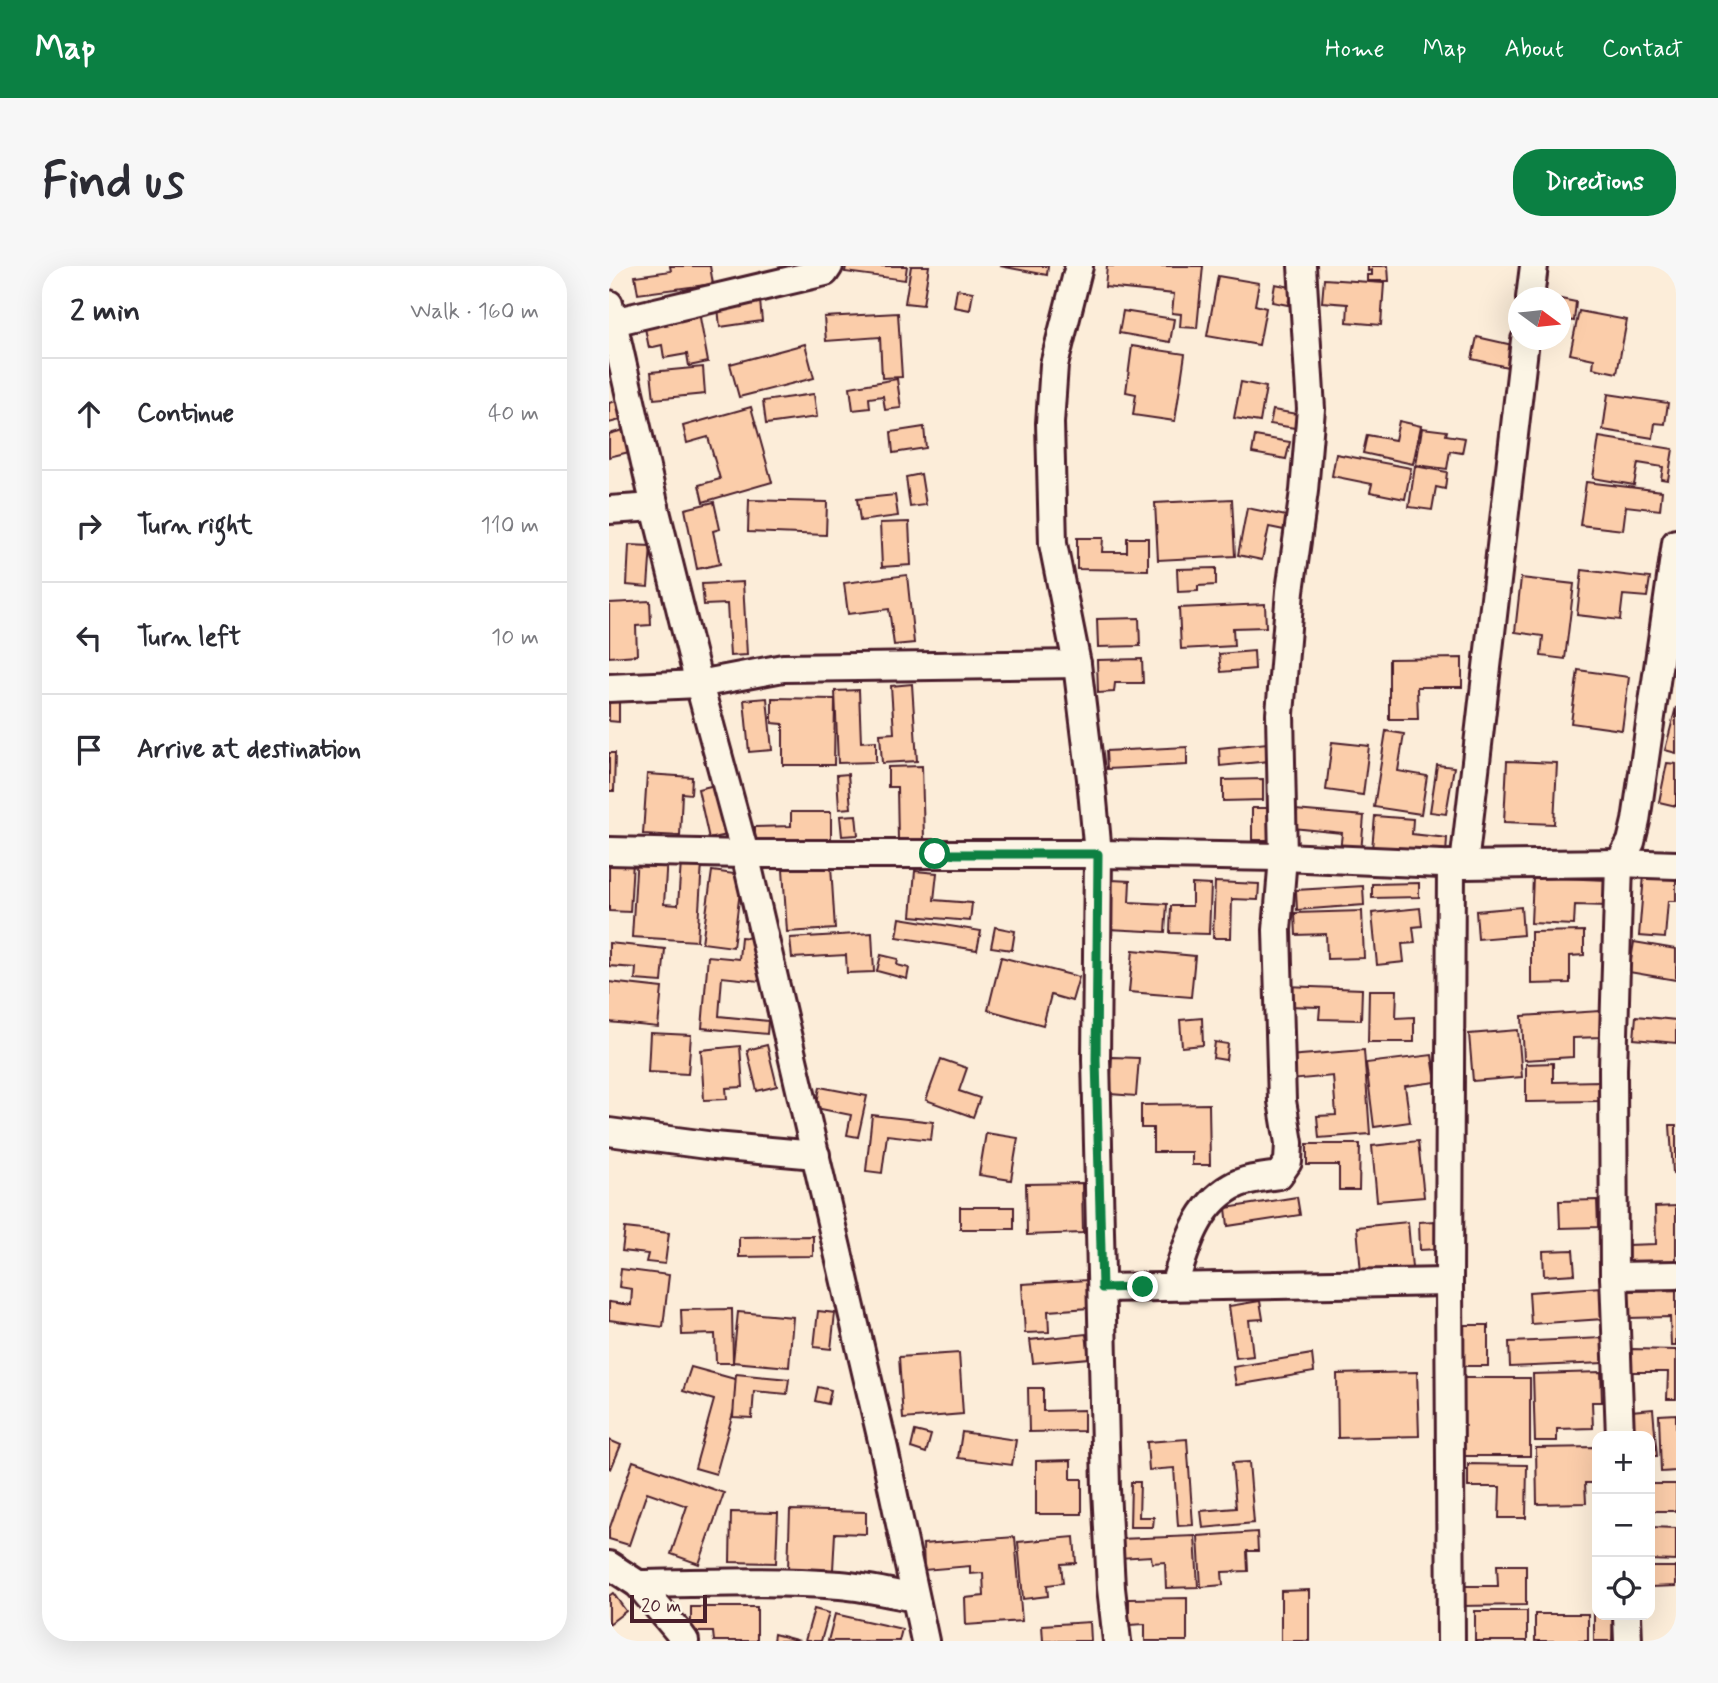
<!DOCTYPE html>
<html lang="en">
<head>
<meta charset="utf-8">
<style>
  :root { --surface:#fff; --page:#f7f7f7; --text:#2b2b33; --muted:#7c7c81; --line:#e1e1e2; --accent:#0b8043 }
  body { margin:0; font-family:Mynerve,sans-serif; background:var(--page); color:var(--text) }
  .controls { position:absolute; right:21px; bottom:21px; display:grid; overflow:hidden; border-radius:14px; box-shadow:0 7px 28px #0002 }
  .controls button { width:63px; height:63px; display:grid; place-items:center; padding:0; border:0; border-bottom:2px solid var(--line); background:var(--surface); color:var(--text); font:35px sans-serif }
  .compass { position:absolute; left:899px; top:21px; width:63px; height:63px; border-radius:50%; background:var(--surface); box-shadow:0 7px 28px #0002; rotate:105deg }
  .scale { position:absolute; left:21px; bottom:18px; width:77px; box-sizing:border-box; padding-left:7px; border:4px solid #4a1f2b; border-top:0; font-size:19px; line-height:24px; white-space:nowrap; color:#4a1f2b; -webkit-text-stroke:5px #fcf5e5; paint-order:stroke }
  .stop { position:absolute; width:21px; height:21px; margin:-16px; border:5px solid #0b8043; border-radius:50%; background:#fff }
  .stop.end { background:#0b8043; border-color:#fff; box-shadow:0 2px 7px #0008 }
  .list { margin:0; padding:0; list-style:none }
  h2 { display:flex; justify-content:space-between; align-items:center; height:91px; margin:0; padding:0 28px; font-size:30px }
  h2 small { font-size:23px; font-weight:400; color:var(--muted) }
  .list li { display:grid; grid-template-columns:46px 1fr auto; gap:21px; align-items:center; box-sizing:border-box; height:112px; padding:0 28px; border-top:2px solid var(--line) }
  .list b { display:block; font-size:26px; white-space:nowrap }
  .list em { font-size:23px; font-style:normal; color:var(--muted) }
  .icon { flex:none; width:38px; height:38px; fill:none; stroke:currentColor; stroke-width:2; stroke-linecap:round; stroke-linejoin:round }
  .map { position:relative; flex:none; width:1067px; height:1375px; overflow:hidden; border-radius:28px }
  header { display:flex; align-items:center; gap:42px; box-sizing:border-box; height:98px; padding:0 35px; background:var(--accent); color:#fff }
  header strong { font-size:33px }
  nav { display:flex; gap:38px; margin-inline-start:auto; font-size:24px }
  .intro { display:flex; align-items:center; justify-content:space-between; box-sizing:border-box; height:168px; padding:0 42px }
  h1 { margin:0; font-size:49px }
  .button { padding:18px 32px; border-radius:28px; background:var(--accent); color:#fff; font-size:24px; font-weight:700 }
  main { display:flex; gap:42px; padding:0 42px }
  aside { flex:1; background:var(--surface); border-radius:28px; box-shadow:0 7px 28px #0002 }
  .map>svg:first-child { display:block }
  .building { fill:#fbcdaa; stroke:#4a1f2b; stroke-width:2 }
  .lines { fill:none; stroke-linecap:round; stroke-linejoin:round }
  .street-casing { stroke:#4a1f2b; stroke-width:32 }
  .street { stroke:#fcf5e5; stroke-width:26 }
  .route { stroke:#0b8043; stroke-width:9 }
</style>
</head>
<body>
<header>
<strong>Map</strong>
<nav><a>Home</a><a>Map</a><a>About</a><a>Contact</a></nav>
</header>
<div class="intro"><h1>Find us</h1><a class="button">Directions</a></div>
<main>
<aside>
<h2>2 min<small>Walk · 160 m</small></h2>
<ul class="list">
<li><svg class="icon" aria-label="ahead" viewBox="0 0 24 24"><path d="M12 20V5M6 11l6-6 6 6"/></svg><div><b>Continue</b></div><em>40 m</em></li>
<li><svg class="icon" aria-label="right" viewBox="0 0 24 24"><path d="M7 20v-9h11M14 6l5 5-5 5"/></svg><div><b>Turn right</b></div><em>110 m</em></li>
<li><svg class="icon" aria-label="left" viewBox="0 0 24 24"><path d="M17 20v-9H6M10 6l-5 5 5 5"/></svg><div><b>Turn left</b></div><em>10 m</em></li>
<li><svg class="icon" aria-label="arrive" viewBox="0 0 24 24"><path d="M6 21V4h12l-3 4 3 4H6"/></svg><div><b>Arrive at destination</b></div></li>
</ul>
</aside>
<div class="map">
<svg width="1067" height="1375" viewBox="0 0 1067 1375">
  <rect width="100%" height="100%" fill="#fcedd9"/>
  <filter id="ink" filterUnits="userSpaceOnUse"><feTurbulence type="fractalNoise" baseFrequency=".0143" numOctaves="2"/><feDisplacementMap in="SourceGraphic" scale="14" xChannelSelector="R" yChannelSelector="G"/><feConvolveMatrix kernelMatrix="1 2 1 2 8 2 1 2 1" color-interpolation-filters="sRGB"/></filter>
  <g filter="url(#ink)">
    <g class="building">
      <path d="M61 0H101L104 18 29 28 26 10 62 5Z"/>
      <path d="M237 0H298L296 14 236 6Z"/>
      <path d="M302 0H320L314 39 296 37Z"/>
      <path d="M391 0H439L438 9Z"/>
      <path d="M498 0H594L588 62 571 61 572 48 563 47 565 28 496 21Z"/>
      <path d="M759 0H779L780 15H758V9H763V4L759 5Z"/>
      <path d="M609 10 650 17 646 39 657 42 650 79 598 70Z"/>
      <path d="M715 13 775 17 772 59 738 56 739 38 713 36Z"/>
      <path d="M666 18 682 21 679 39 663 36Z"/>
      <path d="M348 23 364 26 361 44 345 41Z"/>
      <path d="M952 33 967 36 965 55 951 53Z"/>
      <path d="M151 35 153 55 111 61 109 41Z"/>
      <path d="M514 45 565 53 561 76 510 67Z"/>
      <path d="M970 45 1018 54 1008 107 984 102 985 93 961 88Z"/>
      <path d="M90 46 99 96 80 100 78 88 55 92 53 79 40 82 35 57Z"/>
      <path d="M289 47 293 111 273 112 271 71 217 75 215 51Z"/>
      <path d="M868 71 908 80 903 102 863 93Z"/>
      <path d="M196 78 205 112 130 131 121 98Z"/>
      <path d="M523 80 576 88 566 155 524 149 527 128 517 126Z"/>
      <path d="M94 101 96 128 45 133 42 106Z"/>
      <path d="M288 113 292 142 276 144 274 130 260 132 261 142 244 144 241 121Z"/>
      <path d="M632 116 657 121 651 156 625 152Z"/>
      <path d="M205 128 208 151 157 158 154 135Z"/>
      <path d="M999 128 1059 137 1056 158 1046 157 1044 172 994 164Z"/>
      <path d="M15 133 19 152 0 157V137Z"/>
      <path d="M142 141 163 216 94 236 90 219 111 213 99 171 78 177 74 160Z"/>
      <path d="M664 144 688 148 686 162 661 158Z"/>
      <path d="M790 155 812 160 804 198 754 187 758 169 786 174Z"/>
      <path d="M315 161 317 182 284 187 282 166Z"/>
      <path d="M813 162 838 165 837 169 856 172 853 187 841 185 838 203 807 199Z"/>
      <path d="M18 163 24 185 0 191V168Z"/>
      <path d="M646 170 681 176 677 193 643 187Z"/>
      <path d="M990 171 1064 183 1059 214 1052 213 1054 201 1029 197 1025 219 984 212Z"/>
      <path d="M727 188 802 202 796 233 761 226 763 218 723 210Z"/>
      <path d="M806 200 838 206 836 223 827 221 823 244 800 241Z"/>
      <path d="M312 208 317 239 301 241 297 211Z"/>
      <path d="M977 216 1053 225 1051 244 1017 240 1014 264 971 259Z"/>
      <path d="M286 229 289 250 251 255 248 233Z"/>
      <path d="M623 233 626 290 549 294 546 237Z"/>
      <path d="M140 234 218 236 217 269 139 266Z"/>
      <path d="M105 236 111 263 104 265 111 298 88 303 76 243Z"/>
      <path d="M638 242 682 251 680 265 660 261 653 294 629 289Z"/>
      <path d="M300 256 302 299 273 301 271 257Z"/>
      <path d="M468 272H494L493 286H518V272H539V304L468 303Z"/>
      <path d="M20 279 42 280 39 321 18 319Z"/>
      <path d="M607 302V319L589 320V325L569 326 568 303Z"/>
      <path d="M973 304 1041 312 1038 331 1014 329 1011 354 968 349Z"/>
      <path d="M298 309 305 377 285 379 280 343 239 348 235 317Z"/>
      <path d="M912 312 965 318 956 393 932 390 934 370 906 366Z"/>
      <path d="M134 316 138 389 121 390 118 338 95 339 93 318Z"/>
      <path d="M41 335 42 359 27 360 28 389 0 391V337Z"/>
      <path d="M656 338 657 361 624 362 625 380 572 383 570 342Z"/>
      <path d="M530 352 531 380 489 381 488 353Z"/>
      <path d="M645 385 646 403 612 406 610 388Z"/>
      <path d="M853 392V421H808L809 453H780V393Z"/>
      <path d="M533 393 534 417H506L505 426 489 427 488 394Z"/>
      <path d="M969 404 1020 411 1013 464 962 457Z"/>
      <path d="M303 418 308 495 273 497 271 468 285 467 282 420Z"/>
      <path d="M250 424 252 476 267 475V496L229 497 226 425Z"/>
      <path d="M158 432 163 484 140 486 135 434Z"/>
      <path d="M163 432 226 433 225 499H174V458L163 457Z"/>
      <path d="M0 433H10V456L0 455Z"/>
      <path d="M1067 441V487L1056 484Z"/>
      <path d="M777 465 795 468 789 505 818 510 812 548 765 541Z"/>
      <path d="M723 476 760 480 754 529 717 524Z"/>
      <path d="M658 477 660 495 611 500 610 482Z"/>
      <path d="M578 481V499L498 503 497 485Z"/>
      <path d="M0 487H6L5 525H0Z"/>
      <path d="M898 495 948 497 945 558 895 556Z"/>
      <path d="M1058 497 1067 498V540L1050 536Z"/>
      <path d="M828 499 845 501 837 548 821 546Z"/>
      <path d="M313 500 315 573 289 574 288 521H279V501Z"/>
      <path d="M38 508 83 511 82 528 73 527 71 570 34 568Z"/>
      <path d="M239 508 242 542 230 543 228 509Z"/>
      <path d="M654 513V534L614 535V514Z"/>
      <path d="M106 519 118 569 100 573 89 523Z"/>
      <rect x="643" y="542" width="17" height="32"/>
      <path d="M686 544 755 550 752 587 731 585 733 567 684 562Z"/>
      <path d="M182 546H222V584L146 585V561L182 560Z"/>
      <path d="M247 549 249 569 233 570 231 550Z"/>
      <path d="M766 550 804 553 803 568 838 572 837 589 763 583Z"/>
      <path d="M28 589 58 591 55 638 69 639 72 596 93 597 88 675 23 671Z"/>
      <path d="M0 594 24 595 21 646 0 645Z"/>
      <path d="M222 600 226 663 178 666 174 603Z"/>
      <path d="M103 605 133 609 124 681 93 677Z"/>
      <path d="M306 605 328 607 325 634 363 637 361 655 302 650Z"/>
      <path d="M1035 609 1067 612V635H1059L1056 672 1030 670Z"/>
      <path d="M924 611 999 614 998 640 966 639 965 659 922 657Z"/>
      <path d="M503 614 521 615 520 636 558 638 556 666 500 663Z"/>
      <path d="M606 616 650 618 649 634 623 633 622 672H604Z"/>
      <path d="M810 617V631L763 632V618Z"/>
      <path d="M583 618 602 619 600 668 561 667 562 640H583Z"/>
      <path d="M754 620 755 639 688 644 687 624Z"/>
      <path d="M912 641 914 669 869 673 867 645Z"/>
      <path d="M811 642 813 660 804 661 806 677 793 678 795 696 768 699 763 647Z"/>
      <path d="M753 645 755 692 718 693 717 668 687 669 686 647Z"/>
      <path d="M291 652 372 665 368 684 288 671Z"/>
      <path d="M386 661 406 665 403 684 382 681Z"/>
      <path d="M975 665V689L961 690V717L922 718V666Z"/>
      <path d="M263 667 265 706 238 707 237 689 183 692 181 672Z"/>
      <path d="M132 671 154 673 150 715 113 711 110 750 159 755 158 768 93 762 99 690 130 693Z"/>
      <path d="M1025 676 1067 683V714L1020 706Z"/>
      <path d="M0 677 56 683 53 716 26 714 27 702 0 700Z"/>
      <path d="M524 684 586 690 582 731 520 726Z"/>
      <path d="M272 689 289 693 288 699 300 702 298 713 268 705Z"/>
      <path d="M392 691 470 711 463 735 442 729 434 759 379 744Z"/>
      <path d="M0 716 53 722 49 761 0 756Z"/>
      <path d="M677 720 753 723 752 754 710 753 711 741 677 740Z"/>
      <path d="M760 724H788L787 752 805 751V776H759Z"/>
      <path d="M991 745 992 771 964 772V791L915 794 913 750Z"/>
      <path d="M1027 750 1067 754V777L1025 773Z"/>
      <path d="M593 752 594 779 573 781 571 754Z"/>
      <path d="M909 764 913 811 864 815 860 768Z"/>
      <path d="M41 767 82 769 79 808 39 806Z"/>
      <path d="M606 776 619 778 617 794 604 792Z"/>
      <path d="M158 779 168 820 148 825 138 784Z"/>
      <path d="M131 780 134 821 117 822 118 833 95 834 92 784Z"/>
      <path d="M755 784 761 868 710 872 708 850 727 849 724 810 681 814 679 790Z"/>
      <path d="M823 789 827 816 796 820 801 856 765 861 757 797Z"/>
      <path d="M503 791 530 792 527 830 501 828Z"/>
      <path d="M332 793 358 802 350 825 371 832 364 851 317 834Z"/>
      <path d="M944 797V816L991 815V835L917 836V798Z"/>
      <path d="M211 821 258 830 249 871 238 869 242 849 207 842Z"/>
      <path d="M600 838 601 899H583V886H544V862H532V839Z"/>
      <path d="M263 849 324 856 322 874 278 869 273 907 257 905Z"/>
      <path d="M1061 859H1067V906L1064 907Z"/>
      <path d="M377 867 409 872 402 914 370 909Z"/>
      <path d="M809 875 815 931 768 935 763 880Z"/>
      <path d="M698 878H751L750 924H730V899H698Z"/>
      <path d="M473 917 474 967 418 969 417 918Z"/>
      <path d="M688 931 691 949 619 960 617 942Z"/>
      <path d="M988 934 989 961 951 962 950 935Z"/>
      <path d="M1067 940V1005L1019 1006 1018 979 1047 978 1046 941Z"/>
      <rect x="351" y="941" width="54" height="22"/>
      <path d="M826 955 828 983 811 984 810 956Z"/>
      <path d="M799 956 803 1002 752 1007 748 961Z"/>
      <path d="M16 962 60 967 56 998 37 996 39 988 13 985Z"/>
      <path d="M204 970V990L130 991V971Z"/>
      <path d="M964 984 966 1008 935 1010 934 985Z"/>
      <path d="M12 1003 60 1009 54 1061 0 1054V1036L22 1039 23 1023 10 1021Z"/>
      <path d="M479 1014 480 1042 439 1045 440 1066 416 1067 413 1018Z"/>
      <path d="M992 1021 994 1053 922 1058 920 1026Z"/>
      <path d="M1067 1024V1080H1062L1061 1051 1019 1052 1018 1025Z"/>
      <path d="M651 1035 654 1053 640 1054 644 1090 627 1092 620 1040Z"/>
      <path d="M123 1043 124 1097H107L106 1068 73 1069 72 1044Z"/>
      <path d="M209 1045 226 1047 222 1083 205 1081Z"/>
      <path d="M129 1046 184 1051 180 1101 124 1096Z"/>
      <rect x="851" y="1059" width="28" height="41"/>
      <path d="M477 1068 480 1092 424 1097 421 1074Z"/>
      <path d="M994 1072 995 1097 901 1101 900 1076Z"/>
      <path d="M1022 1083 1067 1084V1133H1058L1059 1106H1021Z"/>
      <path d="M350 1087 354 1148 294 1153 290 1091Z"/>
      <path d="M703 1088 705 1106 627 1119 624 1101Z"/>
      <path d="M82 1101 133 1115 107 1208 86 1202 105 1134 74 1125Z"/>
      <path d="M808 1106 810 1170 729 1172 728 1108Z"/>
      <path d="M992 1106 993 1136H983L984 1162 948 1163V1175H926L924 1108Z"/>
      <path d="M127 1108 180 1113 178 1128 145 1125 143 1152 124 1151Z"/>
      <rect x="853" y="1112" width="68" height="78"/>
      <path d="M209 1121 222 1124 219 1138 206 1135Z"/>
      <path d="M419 1122H434V1145L475 1144V1165L420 1166Z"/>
      <path d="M1044 1143 1048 1190H1041V1170H1024L1022 1145Z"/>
      <path d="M1067 1148V1205L1052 1206 1050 1149Z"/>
      <path d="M306 1165 322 1169 317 1187 302 1182Z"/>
      <path d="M353 1166 407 1174 403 1199 349 1192Z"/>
      <path d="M578 1173 584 1259 569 1260 565 1202 540 1204 538 1176Z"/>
      <path d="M0 1174 12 1179 2 1203 0 1202Z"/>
      <path d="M988 1181V1217H976L977 1237 928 1238 927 1182Z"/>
      <path d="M462 1194V1213H473V1248H427V1195Z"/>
      <path d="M24 1195 115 1227 90 1298 62 1288 78 1240 38 1226 20 1279 0 1273V1264Z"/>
      <path d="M640 1196 645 1257 594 1262 592 1245 627 1242 623 1197Z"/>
      <path d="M859 1198 918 1199 917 1252H890L891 1221H859Z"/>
      <path d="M522 1216H531L530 1251H545L544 1261H521Z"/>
      <rect x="1041" y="1218" width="26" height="27"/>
      <path d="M181 1244 257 1246V1268L226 1267 224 1304 179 1303Z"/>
      <path d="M122 1246 169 1247 167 1297 121 1296Z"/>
      <path d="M1041 1261 1067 1262V1295L1041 1294Z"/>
      <path d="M648 1266 649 1285H638L639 1305 613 1306 614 1319 592 1321 589 1270Z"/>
      <path d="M586 1270 589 1321 557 1322 556 1296 543 1297 542 1290 510 1292V1273Z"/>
      <path d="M406 1271 413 1355 357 1359 356 1332 375 1330 374 1307 361 1308V1300L315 1304 314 1278Z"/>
      <path d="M465 1271 467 1297 452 1298 454 1317 438 1319 439 1330 414 1333 409 1276Z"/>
      <path d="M888 1299H917V1339L851 1340 850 1320H889Z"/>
      <path d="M1041 1301H1067V1320L1041 1321Z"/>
      <path d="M700 1324V1375H672V1325Z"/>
      <path d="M4 1327 17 1345 0 1358V1330Z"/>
      <path d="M578 1332V1375H536V1358L520 1359V1333Z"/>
      <path d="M82 1341H148V1375H105L104 1366H82Z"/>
      <path d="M205 1343 220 1347 212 1375H196Z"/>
      <path d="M985 1344H988V1349H1004L1003 1375H985Z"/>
      <rect x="866" y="1345" width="52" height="30"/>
      <path d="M226 1348 293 1363 290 1375H219Z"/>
      <rect x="926" y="1348" width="53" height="27"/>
      <path d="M481 1356 482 1375H434L433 1359Z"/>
      <path d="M165 1368 191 1375H164Z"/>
    </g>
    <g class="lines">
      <defs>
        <g id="street">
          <path d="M470 0 445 99 441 157 444 278 468 398 482 513 489 588 487 793 497 1223 502 1322 508 1375"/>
          <path d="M921 32 925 0"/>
          <path d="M0 38 46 241 90 418 136 588 275 1183 316 1375"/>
          <path d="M0 57 216 6 220 0"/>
          <path d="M0 244 46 241"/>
          <path d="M0 422 90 418 174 402 468 398"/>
          <path d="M0 585 136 588H489L674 591 855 599 1010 597 1067 599"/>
          <path d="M855 599 916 74"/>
          <path d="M0 866 105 880 207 889"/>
          <path d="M1005 1010 1067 1009"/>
          <path d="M565 1020C576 984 587 941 622 921 635 913 655 911 670 909L679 896 680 877 673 835 668 664 674 591 671 448 681 325 695 225 702 143 693 0"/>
          <path d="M493 1022 840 1016"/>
          <path d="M1011 1170 1005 1010 1004 803 1010 597 1022 576 1027 555 1067 277"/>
          <path d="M0 1299 29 1318 68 1364 76 1375"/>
          <path d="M29 1318C96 1317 163 1314 231 1319 256 1321 281 1327 306 1332"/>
          <path d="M1018 1349 1019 1375"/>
          <path d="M842 1375 840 1016 842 598"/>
        </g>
      </defs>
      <use href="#street" class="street-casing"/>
      <use href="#street" class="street"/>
    </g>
  </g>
  <g class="lines" filter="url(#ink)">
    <path class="route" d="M326 588H489L487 793 493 1022 534 1021"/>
  </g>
</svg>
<div class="controls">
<button>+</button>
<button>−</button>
<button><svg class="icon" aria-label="locate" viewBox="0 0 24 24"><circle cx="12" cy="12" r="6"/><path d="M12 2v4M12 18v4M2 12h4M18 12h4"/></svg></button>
</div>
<svg class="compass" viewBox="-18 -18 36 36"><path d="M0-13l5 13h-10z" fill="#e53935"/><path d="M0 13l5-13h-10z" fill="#7c7c81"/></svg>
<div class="scale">20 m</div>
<div class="stop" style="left:326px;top:588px"></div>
<div class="stop end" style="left:534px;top:1021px"></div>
</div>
</main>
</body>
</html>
